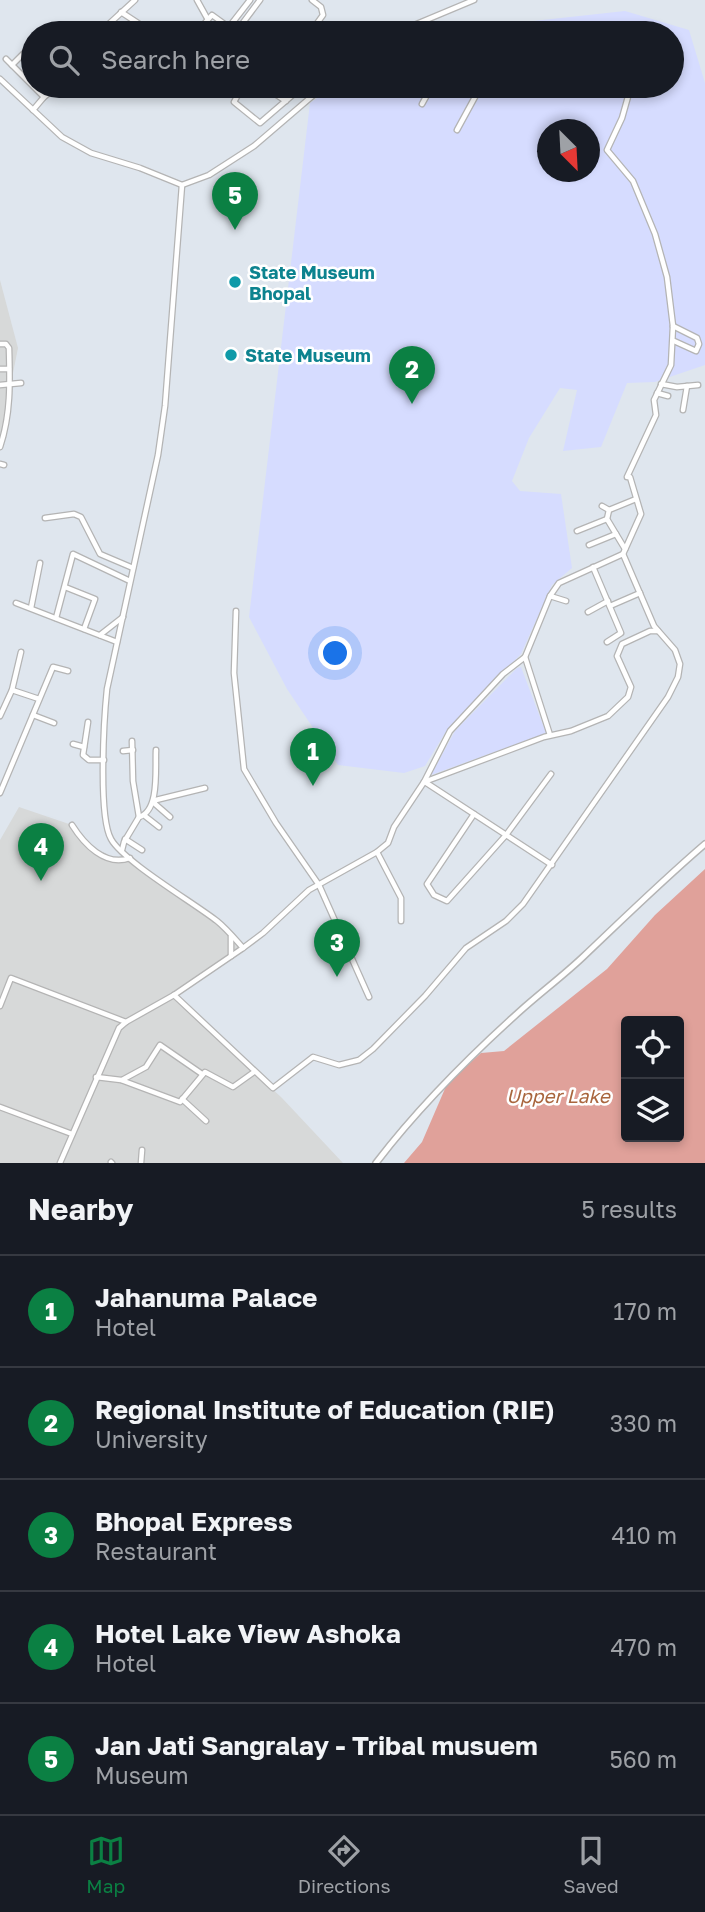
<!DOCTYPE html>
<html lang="en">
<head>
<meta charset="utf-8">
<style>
  :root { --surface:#171b24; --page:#20242c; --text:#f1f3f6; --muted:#9ea1a6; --line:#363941; --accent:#0b8043 }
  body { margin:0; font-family:"Golos Text",sans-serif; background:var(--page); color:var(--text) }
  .controls { position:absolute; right:21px; bottom:21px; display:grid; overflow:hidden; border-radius:7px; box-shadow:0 4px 10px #0003 }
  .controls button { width:63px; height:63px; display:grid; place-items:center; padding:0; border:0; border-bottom:2px solid var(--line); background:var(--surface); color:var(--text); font:35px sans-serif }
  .compass { position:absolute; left:537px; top:119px; width:63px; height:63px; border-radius:50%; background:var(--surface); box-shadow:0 4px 10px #0003; rotate:156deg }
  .you { position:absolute; left:336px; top:654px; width:24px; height:24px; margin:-18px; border:5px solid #fff; border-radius:50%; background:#1a73e8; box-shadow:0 0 0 10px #1a73e833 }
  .badge { display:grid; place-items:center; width:46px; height:46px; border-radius:50%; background:var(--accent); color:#fff; font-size:23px; font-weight:700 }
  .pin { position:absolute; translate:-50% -58px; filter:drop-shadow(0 2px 4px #0008) }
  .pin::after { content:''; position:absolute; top:37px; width:24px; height:21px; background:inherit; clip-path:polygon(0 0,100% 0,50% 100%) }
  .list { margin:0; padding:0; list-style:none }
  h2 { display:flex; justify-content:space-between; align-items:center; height:91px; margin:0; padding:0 28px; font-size:30px }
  h2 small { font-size:23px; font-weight:400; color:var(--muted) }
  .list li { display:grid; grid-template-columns:46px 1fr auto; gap:21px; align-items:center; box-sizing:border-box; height:112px; padding:0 28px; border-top:2px solid var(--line) }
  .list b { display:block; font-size:26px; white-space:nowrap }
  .list p { margin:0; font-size:23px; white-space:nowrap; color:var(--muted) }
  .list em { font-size:23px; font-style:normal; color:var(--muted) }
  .icon { flex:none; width:38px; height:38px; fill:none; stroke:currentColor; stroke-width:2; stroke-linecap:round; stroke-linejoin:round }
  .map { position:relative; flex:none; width:705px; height:1163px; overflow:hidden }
  .search { position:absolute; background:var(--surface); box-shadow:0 4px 10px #0003; left:21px; right:21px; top:21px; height:77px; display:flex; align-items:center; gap:18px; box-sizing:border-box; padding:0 24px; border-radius:38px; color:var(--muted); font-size:26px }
  .sheet { height:651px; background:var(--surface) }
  nav { display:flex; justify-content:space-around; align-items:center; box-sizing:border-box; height:98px; border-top:2px solid var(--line); background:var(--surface); font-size:19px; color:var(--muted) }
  nav a { display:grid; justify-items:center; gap:4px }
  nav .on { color:var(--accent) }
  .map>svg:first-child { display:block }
  .residential { fill:#d7d9d9 }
  .education { fill:#d6dcff; fill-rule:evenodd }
  .water { fill:#e0a19a; fill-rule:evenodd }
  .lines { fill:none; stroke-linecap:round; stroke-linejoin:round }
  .minor-casing { stroke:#b4b4b4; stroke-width:7 }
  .tertiary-casing { stroke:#b4b4b4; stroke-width:8 }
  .minor { stroke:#fff; stroke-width:4.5 }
  .tertiary { stroke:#fff; stroke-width:5 }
  .culture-dot { fill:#0f9aa8; stroke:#fff; stroke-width:2.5 }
  .labels { text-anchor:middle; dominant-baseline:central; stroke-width:5; stroke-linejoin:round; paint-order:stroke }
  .culture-label { font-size:18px; font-weight:bold; fill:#0d838f; stroke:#fff; text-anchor:start }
  .water-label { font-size:19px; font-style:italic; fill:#a9663e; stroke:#fff }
</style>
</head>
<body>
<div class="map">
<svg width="705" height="1163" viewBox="0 0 705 1163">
  <rect width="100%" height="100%" fill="#dfe6ee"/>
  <g class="residential">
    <path d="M0 280 18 348 0 438Z"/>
    <path d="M19 807 72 825 85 843 120 861 130 858 220 923 243 948 171 994 282 1098 343 1163H0V840Z"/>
  </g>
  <g class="education">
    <path d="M625 11 689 30 705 83V365L655 382 627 383 601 447 563 451 577 390 560 388 529 438 512 481 520 491 561 494 572 568 552 585 521 654 445 733 425 766 404 773 338 765 287 689 249 617 310 103 335 86H672V33H461L487 26ZM548 130H590V172H548Z"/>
    <path d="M521 667 546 733 431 775 455 731 517 668Z"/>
  </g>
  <path class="water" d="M705 869V1163H404L422 1142 447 1084 481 1053 504 1051 607 969 655 915ZM626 1021H679V1137H626Z"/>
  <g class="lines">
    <defs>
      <g id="minor">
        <path d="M197 0 207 18"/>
        <path d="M121 12 153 33"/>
        <path d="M229 27 250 0"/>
        <path d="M236 32 260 0"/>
        <path d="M99 33 135 0"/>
        <path d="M196 33 212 15 237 33"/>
        <path d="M310 33 323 15 321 7 312 0"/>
        <path d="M395 33 474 0"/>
        <path d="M6 59 44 97"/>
        <path d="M12 65 30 47 33 51"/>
        <path d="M0 79 62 137 91 153 140 168 182 185 209 175 254 146 324 86"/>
        <path d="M145 86 153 89 157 86"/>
        <path d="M243 86 234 102 260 123 303 86"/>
        <path d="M263 86 286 101"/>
        <path d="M422 104 432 86"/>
        <path d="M33 110 44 97 58 86"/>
        <path d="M457 130 481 86"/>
        <path d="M182 185 165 406 158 455 107 689C104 718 98 816 111 839 123 861 194 903 217 921 227 929 235 939 243 948"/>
        <path d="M673 326 697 338 699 344 696 351 674 341"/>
        <path d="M0 344H6L9 348C10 382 11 414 0 447"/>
        <path d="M0 369H9"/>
        <path d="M661 384 677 387 698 385"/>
        <path d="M0 385 21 383"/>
        <path d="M657 393 668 396"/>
        <path d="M683 410 687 386"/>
        <path d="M0 464 4 465"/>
        <path d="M602 506 609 510 636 499"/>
        <path d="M609 510 607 519 625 549"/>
        <path d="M45 518 74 514 81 517 100 554 133 568"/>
        <path d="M577 531 607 519"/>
        <path d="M589 545 616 534"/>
        <path d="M593 567 621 633 607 642"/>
        <path d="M65 587 95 599 84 629"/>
        <path d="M550 596 566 601"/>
        <path d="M16 603 117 642"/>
        <path d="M610 606 640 593"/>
        <path d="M31 608 40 563"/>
        <path d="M236 611 234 673 244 769 276 823 319 885 369 997"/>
        <path d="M588 612 608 601"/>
        <path d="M56 618 73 554 130 581"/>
        <path d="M100 635 123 617"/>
        <path d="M525 657 550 735"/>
        <path d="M12 690 39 699"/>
        <path d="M33 715 54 723"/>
        <path d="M0 716 12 690 21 652"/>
        <path d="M88 722 83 755 89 760H104"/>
        <path d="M132 741 133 781 139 817"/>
        <path d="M73 744 84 747"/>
        <path d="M123 751 133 750"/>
        <path d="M424 782 544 737 571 731 608 716 628 697 631 687 617 656 622 644 650 631H658"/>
        <path d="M425 782 552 865"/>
        <path d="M0 793 53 667 68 671"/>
        <path d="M474 814 427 884 434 895 447 901 506 835 551 774"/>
        <path d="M145 816 159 827"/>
        <path d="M170 817 154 803 156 800 205 788"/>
        <path d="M72 825C84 844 105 867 130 858"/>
        <path d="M125 839 142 850"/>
        <path d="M122 850 124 842 139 817C160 811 155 768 156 750"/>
        <path d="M377 852 401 898V921"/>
        <path d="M231 956V936"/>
        <path d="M174 995 273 1088 313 1057 339 1065 359 1060 373 1049 425 996 466 948 506 921 523 904 668 697 678 677 680 664 675 650 654 626 623 554"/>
        <path d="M0 1006 11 978 126 1022"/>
        <path d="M96 1077 121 1080 180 1102 205 1072 233 1087 254 1072"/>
        <path d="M122 1080 146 1067 160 1045 202 1074"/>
        <path d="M182 1099 206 1121"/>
        <path d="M0 1107 72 1134"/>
        <path d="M111 1162 112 1163"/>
        <path d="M60 1163 119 1028 126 1022 174 995 243 948 263 933 309 890 377 852 388 843 394 827 424 782 450 731 503 674 525 657 550 596 559 583 623 554 641 514 630 477H627L656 415 654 400 671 365 673 326 667 277 655 234 633 181 607 150 622 118 631 86"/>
        <path d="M141 1163 142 1150"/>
      </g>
      <path id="tertiary" d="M376 1163C418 1108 468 1058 519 1012 540 993 563 976 584 956 624 918 663 880 705 844"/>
    </defs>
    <use href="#minor" class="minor-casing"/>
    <use href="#tertiary" class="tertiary-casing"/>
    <use href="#minor" class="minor"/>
    <use href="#tertiary" class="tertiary"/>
  </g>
  <g class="culture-dot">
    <circle cx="235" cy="282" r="7"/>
    <circle cx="231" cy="355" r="7"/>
  </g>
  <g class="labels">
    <g class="culture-label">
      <text x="249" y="272">State Museum<tspan x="249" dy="21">Bhopal</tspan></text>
      <text x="245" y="355">State Museum</text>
    </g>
    <g class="water-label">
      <text x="558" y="1095">Upper Lake</text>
    </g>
  </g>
</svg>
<div class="controls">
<button><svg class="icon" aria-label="locate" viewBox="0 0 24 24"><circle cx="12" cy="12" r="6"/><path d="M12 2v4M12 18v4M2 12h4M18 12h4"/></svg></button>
<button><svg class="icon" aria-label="layers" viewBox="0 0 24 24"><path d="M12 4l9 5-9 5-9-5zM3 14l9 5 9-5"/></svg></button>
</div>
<svg class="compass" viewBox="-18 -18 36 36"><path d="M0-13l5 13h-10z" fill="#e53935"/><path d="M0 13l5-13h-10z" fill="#9ea1a6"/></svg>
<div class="you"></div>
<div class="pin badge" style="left:313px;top:786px">1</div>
<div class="pin badge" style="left:412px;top:404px">2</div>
<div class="pin badge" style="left:337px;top:977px">3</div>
<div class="pin badge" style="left:41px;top:881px">4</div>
<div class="pin badge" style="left:235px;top:230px">5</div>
<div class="search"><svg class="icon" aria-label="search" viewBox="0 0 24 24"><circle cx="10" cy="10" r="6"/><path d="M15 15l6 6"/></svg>Search here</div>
</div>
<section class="sheet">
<h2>Nearby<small>5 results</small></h2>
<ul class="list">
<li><span class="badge">1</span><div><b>Jahanuma Palace</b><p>Hotel</p></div><em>170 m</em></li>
<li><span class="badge">2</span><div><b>Regional Institute of Education (RIE)</b><p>University</p></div><em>330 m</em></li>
<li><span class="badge">3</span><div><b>Bhopal Express</b><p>Restaurant</p></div><em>410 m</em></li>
<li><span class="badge">4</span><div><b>Hotel Lake View Ashoka</b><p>Hotel</p></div><em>470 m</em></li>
<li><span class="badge">5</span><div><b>Jan Jati Sangralay - Tribal musuem</b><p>Museum</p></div><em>560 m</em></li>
</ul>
</section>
<nav>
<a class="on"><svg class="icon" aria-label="map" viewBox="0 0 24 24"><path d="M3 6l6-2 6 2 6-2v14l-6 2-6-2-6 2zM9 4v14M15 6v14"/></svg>Map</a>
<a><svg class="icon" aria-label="directions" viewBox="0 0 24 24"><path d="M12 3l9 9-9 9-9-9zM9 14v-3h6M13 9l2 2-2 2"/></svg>Directions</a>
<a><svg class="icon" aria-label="saved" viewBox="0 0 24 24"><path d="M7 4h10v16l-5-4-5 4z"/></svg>Saved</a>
</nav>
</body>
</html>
